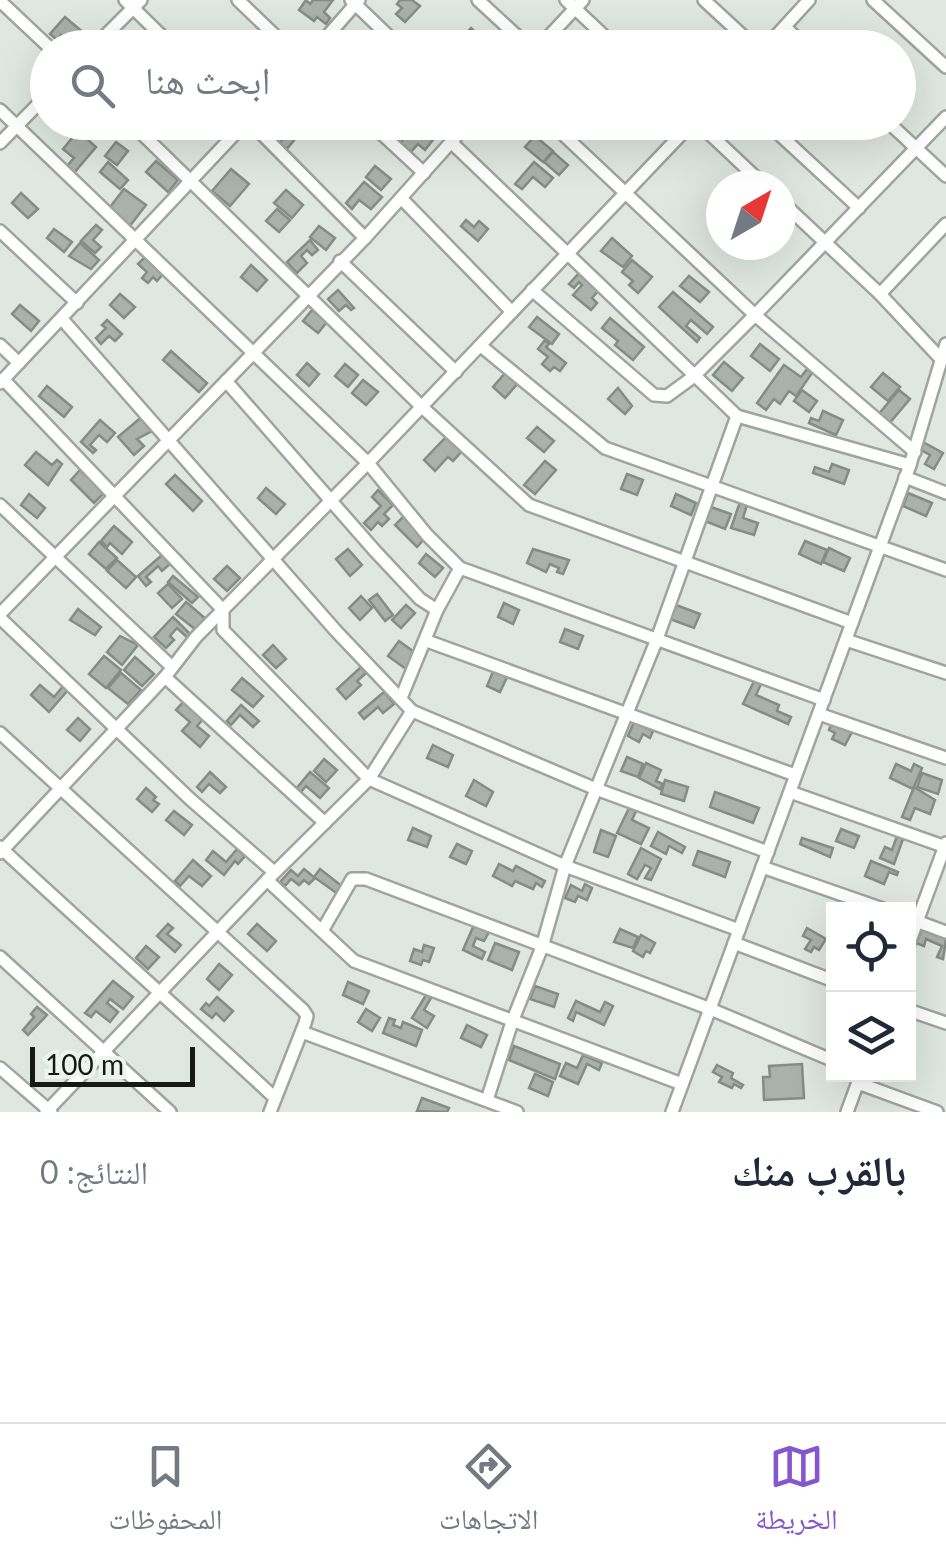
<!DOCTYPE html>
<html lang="ar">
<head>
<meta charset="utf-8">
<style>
  :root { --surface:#fff; --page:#f6f6f7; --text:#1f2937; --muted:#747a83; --line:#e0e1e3; --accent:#8656cf }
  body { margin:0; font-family:Lato,"Noto Naskh Arabic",sans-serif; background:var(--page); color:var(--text); direction:rtl }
  .controls { position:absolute; right:30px; bottom:30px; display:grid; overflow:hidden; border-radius:0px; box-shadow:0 10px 40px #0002 }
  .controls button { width:90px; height:90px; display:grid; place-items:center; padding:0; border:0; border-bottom:2px solid var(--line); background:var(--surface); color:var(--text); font:50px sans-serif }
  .compass { position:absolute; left:706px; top:170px; width:90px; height:90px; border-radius:50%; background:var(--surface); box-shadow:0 10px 40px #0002; rotate:39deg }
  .scale { position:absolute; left:30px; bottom:25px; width:165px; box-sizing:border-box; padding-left:10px; border:5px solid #161916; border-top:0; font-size:28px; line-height:35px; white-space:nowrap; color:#161916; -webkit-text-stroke:8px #ecf4ed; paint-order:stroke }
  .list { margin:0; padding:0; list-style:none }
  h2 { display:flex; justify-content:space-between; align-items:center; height:130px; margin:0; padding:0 40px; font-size:42px }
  h2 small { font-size:32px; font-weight:400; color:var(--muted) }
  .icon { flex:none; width:55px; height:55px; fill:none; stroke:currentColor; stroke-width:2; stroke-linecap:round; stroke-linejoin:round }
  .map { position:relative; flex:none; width:946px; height:1112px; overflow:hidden; direction:ltr }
  .search { position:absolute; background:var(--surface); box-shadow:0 10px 40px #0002; left:30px; right:30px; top:30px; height:110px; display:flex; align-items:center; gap:25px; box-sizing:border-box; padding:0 35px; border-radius:55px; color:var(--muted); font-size:38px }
  .sheet { height:310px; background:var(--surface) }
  nav { display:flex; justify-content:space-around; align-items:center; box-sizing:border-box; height:140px; border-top:2px solid var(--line); background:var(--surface); font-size:28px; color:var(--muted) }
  nav a { display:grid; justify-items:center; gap:5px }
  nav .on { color:var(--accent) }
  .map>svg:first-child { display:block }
  .building { fill:#a9b1aa; stroke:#858c86; stroke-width:2.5 }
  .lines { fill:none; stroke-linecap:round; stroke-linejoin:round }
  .street-casing { stroke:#9da59e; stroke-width:16 }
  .street { stroke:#fff; stroke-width:11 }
</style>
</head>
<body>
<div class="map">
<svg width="946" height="1112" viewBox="0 0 946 1112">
  <rect width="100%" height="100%" fill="#dfe7e0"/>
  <g class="building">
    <path d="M306 0 310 4 313 0H333L324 12 330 18 326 24 317 17 314 21 299 10Z"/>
    <path d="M400 0H412L420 6 405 22 396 14 402 8 397 4Z"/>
    <path d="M65 17 84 33 73 45 61 35 57 40 50 34Z"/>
    <path d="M471 28 489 45 487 48H466L459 41Z"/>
    <path d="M275 122H288L300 133 286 150 279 144 282 140 270 129Z"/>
    <path d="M418 122 436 136 425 150 418 144 411 152 400 143Z"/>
    <path d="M78 131 96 147 74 173 67 166 74 158 63 149Z"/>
    <path d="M535 136 553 151 543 162 525 147Z"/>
    <path d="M116 142 128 151 117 165 105 156Z"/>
    <path d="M553 152 568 165 559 175 544 162Z"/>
    <path d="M156 161 178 180 168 192 146 172Z"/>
    <path d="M108 162 128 180 120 189 100 172Z"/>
    <path d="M534 162 553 178 545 187 533 177 522 189 515 184Z"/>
    <path d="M375 166 391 179 381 190 366 177Z"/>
    <path d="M231 169 249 184 230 206 212 191Z"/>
    <path d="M364 182 382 197 371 209 359 200 352 209 346 203Z"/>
    <path d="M124 189 146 205 129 227 107 211Z"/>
    <path d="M286 190 303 205 292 218 274 203Z"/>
    <path d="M21 193 38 209 28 218 12 203Z"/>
    <path d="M277 209 290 220 279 232 266 221Z"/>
    <path d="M466 220 474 227 479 221 488 229 478 241 461 226Z"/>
    <path d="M96 225 102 230 93 240 101 247 95 253 81 241Z"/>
    <path d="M319 226 335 238 326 250 310 237Z"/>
    <path d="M54 229 72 242 64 252 47 238Z"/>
    <path d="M612 238 632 256 623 267 601 251Z"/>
    <path d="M310 240 318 250 312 255 307 250 301 256 307 263 297 273 287 262Z"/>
    <path d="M80 243 99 260 91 269 69 256Z"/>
    <path d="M145 257 164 273 157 281 153 277 148 283 142 278 147 272 138 264Z"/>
    <path d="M632 260 652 277 638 293 629 285 633 281 622 272Z"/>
    <path d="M251 265 267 280 257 291 241 277Z"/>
    <path d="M580 272 600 289 592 298 597 303 591 310 573 295 582 285 579 282 574 288 569 284Z"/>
    <path d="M689 276 709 292 700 302 680 286Z"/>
    <path d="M338 290 354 308 351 310 346 305 339 311 328 299Z"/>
    <path d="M673 292 713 327 707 334 691 320 686 326 700 338 697 342 659 307Z"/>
    <path d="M120 294 135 307 124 318 110 305Z"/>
    <path d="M20 305 39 321 31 331 12 314Z"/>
    <path d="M312 310 327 322 318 333 303 321Z"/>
    <path d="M537 317 559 334 552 344 529 327Z"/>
    <path d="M610 318 644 347 633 360 615 345 618 341 602 328Z"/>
    <path d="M107 320 122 334 115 341 109 336 101 344 96 338 106 328 102 325Z"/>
    <path d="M545 340 549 344 546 347 566 363 560 371 554 367 550 371 542 364 548 357 538 349Z"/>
    <path d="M760 344 779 359 770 371 751 356Z"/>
    <path d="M171 351 207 383 199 392 163 360Z"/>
    <path d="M724 362 743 378 732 391 713 375Z"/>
    <path d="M307 363 319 374 309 386 297 375Z"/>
    <path d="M345 364 358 375 348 387 335 376Z"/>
    <path d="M784 365 801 377 807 369 812 373 796 396 789 391 780 404 774 399 766 410 757 403Z"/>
    <path d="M506 372 518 383 505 398 493 387Z"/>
    <path d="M883 373 900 387 888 401 871 387Z"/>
    <path d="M363 380 378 392 366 405 352 393Z"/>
    <path d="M47 386 72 407 64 417 39 396Z"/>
    <path d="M618 388 632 406 625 414 608 399Z"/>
    <path d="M802 390 817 401 809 412 794 401Z"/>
    <path d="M899 390 910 399 888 425 877 416Z"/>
    <path d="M823 411 843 420 836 435 809 423 811 418 819 421Z"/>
    <path d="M144 415 156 429 137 439 144 446 134 455 118 437Z"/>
    <path d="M100 420 115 433 107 442 99 435 90 445 96 450 93 453 81 442Z"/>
    <path d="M537 427 554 441 544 452 527 438Z"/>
    <path d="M446 437 462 451 453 461 448 457 435 471 424 460Z"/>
    <path d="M923 442 943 453 934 469 925 464 930 455 919 449Z"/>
    <path d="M36 452 52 465 57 460 62 464 48 485 25 465Z"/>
    <path d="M545 461 556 470 535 494 524 485Z"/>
    <path d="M832 464 849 470 844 484 813 473 815 467 829 472Z"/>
    <path d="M80 470 104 493 94 503 71 480Z"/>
    <path d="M627 474 643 480 637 495 621 489Z"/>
    <path d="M175 475 202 501 193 511 166 484Z"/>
    <path d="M266 488 285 504 276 514 258 498Z"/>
    <path d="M378 490 393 505 384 514 389 519 382 526 378 522 371 530 364 523 381 506 372 497Z"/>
    <path d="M908 493 932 503 926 516 903 506Z"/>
    <path d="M29 494 45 508 37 518 21 505Z"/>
    <path d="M676 494 696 503 691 515 671 506Z"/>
    <path d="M740 502 747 505 743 518 758 523 754 535 731 528Z"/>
    <path d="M711 507 731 514 725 529 705 521Z"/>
    <path d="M404 516 426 537 417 547 395 525Z"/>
    <path d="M114 526 132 542 122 554 110 543 107 547 101 541Z"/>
    <path d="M805 541 827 550 821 564 799 554Z"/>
    <path d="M99 542 117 558 106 569 89 554Z"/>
    <path d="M829 548 850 558 844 571 823 562Z"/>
    <path d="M348 549 362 565 350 576 336 559Z"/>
    <path d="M533 549 569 560 563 574 557 572 559 568 550 564 546 572 527 563Z"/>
    <path d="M426 554 443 568 435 577 419 563Z"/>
    <path d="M162 555 170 564 162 571 158 566 146 577 151 582 146 586 138 576Z"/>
    <path d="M117 560 136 577 126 588 107 571Z"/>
    <path d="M227 566 240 578 227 591 214 579Z"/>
    <path d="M173 576 198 597 192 603 168 582Z"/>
    <path d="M168 584 182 599 172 608 158 593Z"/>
    <path d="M377 594 393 615 385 621 369 600Z"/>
    <path d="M361 596 372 608 360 620 349 608Z"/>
    <path d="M186 602 206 619 196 630 176 614Z"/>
    <path d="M504 603 519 610 513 624 498 617Z"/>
    <path d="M406 605 415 613 401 628 392 620Z"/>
    <path d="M676 605 700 614 694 628 670 619Z"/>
    <path d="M78 609 101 627 95 635 70 620Z"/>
    <path d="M173 617 192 636 189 639 177 628 170 636 174 640 166 648 154 637Z"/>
    <path d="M565 629 583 636 578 649 560 642Z"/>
    <path d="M120 636 138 645 122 665 107 652Z"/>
    <path d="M399 641 417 654 406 669 388 656Z"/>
    <path d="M273 645 286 659 276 668 263 655Z"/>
    <path d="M104 656 121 670 106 688 89 674Z"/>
    <path d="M135 657 154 674 142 686 124 670Z"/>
    <path d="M361 667 366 673 357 681 361 685 346 699 337 689Z"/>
    <path d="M495 667 509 673 500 692 487 686Z"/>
    <path d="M121 673 141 690 128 704 108 688Z"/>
    <path d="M242 678 263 696 253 707 232 690Z"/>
    <path d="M755 679 762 682 756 695 779 705 777 711 791 717 788 724 743 704Z"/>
    <path d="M40 685 54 697 64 685 69 689 49 712 31 695Z"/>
    <path d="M384 692 394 704 383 713 378 707 364 719 359 713Z"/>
    <path d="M185 700 205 717 197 726 209 736 200 747 182 731 190 722 176 710Z"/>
    <path d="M241 705 259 721 253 727 240 715 231 725 227 721Z"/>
    <path d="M78 718 90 729 80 741 67 730Z"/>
    <path d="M634 722 653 731 650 738 643 734 639 742 628 736Z"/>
    <path d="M832 723 852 732 845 745 832 739 835 733 829 730Z"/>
    <path d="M433 745 453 755 448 767 427 758Z"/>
    <path d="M627 757 643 764 638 777 621 771Z"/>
    <path d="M324 759 337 770 326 782 314 771Z"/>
    <path d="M646 763 661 770 656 781 663 784 660 789 639 778Z"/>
    <path d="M896 764 911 771 914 764 922 768 913 789 890 778Z"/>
    <path d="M210 772 226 787 220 793 209 784 202 792 197 787Z"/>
    <path d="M310 772 329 788 320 798 306 786 300 793 296 789Z"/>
    <path d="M922 773 942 780 938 794 917 787Z"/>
    <path d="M474 780 493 792 486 806 466 796Z"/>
    <path d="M665 780 688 787 684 801 661 794Z"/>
    <path d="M914 787 935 800 930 814 915 808 910 820 902 817Z"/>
    <path d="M146 788 156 797 153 800 159 804 152 812 137 799Z"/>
    <path d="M715 792 759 808 753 823 710 807Z"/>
    <path d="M630 806 637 809 632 820 649 828 641 844 617 833Z"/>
    <path d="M174 811 192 825 184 835 166 820Z"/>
    <path d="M413 828 431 836 427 847 408 840Z"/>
    <path d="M841 829 859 836 854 848 836 841Z"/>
    <path d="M601 830 616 836 608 857 594 852Z"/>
    <path d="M658 832 685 847 682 853 669 846 666 854 651 846Z"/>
    <path d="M897 836 903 839 894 864 880 858 885 847 892 850Z"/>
    <path d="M802 838 833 848 830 857 800 844Z"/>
    <path d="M457 844 472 851 466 864 450 857Z"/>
    <path d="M641 848 661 859 651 880 645 878 651 868 645 865 637 879 628 874Z"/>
    <path d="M237 849 245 856 238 864 235 861 224 875 206 860 213 851 226 862Z"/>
    <path d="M698 851 730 862 725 877 693 865Z"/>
    <path d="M193 860 211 876 202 886 189 876 180 886 175 881Z"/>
    <path d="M871 861 898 872 897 875 889 872 884 884 865 876Z"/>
    <path d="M499 864 513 871 516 866 545 881 542 887 536 883 533 889 515 881 512 886 493 876Z"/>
    <path d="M304 869 315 878 309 884 304 880 299 885 291 879 285 886 280 882 291 870 298 876Z"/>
    <path d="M320 869 343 887 338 894 314 877Z"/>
    <path d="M585 884 592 888 587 900 578 896 575 902 565 898 571 885 582 891Z"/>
    <path d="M168 924 173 928 167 934 181 945 175 952 157 936Z"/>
    <path d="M257 924 276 941 267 951 248 934Z"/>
    <path d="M474 925 489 932 484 941 476 938 473 946 485 952 482 959 463 950Z"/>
    <path d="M807 928 826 939 819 950 814 947 811 952 805 949 811 940 803 936Z"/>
    <path d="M620 929 638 937 633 948 614 942Z"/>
    <path d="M922 929 946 939 943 959 937 957 942 946 926 939 924 946 916 943Z"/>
    <path d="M641 935 655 943 650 953 646 951 643 957 633 951Z"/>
    <path d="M495 943 519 952 512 970 488 960Z"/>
    <path d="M424 945 434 948 429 962 423 960 421 965 410 961 414 949 422 952Z"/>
    <path d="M146 946 159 957 148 969 136 958Z"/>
    <path d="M219 964 232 975 219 990 207 979Z"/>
    <path d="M113 981 133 997 123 1009 110 999 107 1003 118 1012 110 1022 96 1011 91 1017 85 1013Z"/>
    <path d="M348 982 369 991 363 1004 343 995Z"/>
    <path d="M535 986 558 994 554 1007 530 999Z"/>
    <path d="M426 995 431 998 424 1010 434 1016 427 1028 412 1018Z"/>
    <path d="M217 997 233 1011 224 1021 216 1013 212 1018 201 1009 206 1003 209 1006Z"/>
    <path d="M576 1001 600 1012 605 1002 613 1006 604 1025 576 1012 573 1021 568 1018Z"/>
    <path d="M37 1007 47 1015 28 1035 23 1030 34 1017 31 1014Z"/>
    <path d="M366 1009 380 1018 372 1031 358 1022Z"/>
    <path d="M389 1018 395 1020 393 1025 401 1028 403 1022 422 1030 416 1046 383 1033Z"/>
    <path d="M467 1025 487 1035 481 1047 461 1038Z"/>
    <path d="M514 1046 560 1064 555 1079 509 1060Z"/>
    <path d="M583 1055 602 1063 599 1070 587 1064 578 1084 560 1076 566 1063 577 1068Z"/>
    <path d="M802 1064 804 1098 764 1100 763 1077H770L769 1066Z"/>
    <path d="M717 1065 733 1073 731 1078 743 1085 741 1088 734 1084 732 1088 719 1082 722 1077 713 1072Z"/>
    <path d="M535 1074 553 1082 548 1096 529 1088Z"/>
    <path d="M422 1098 449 1108 447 1112 417 1111Z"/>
  </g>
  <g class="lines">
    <defs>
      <g id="street">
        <path d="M125 0 174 48"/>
        <path d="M238 0 288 48"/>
        <path d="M351 0 401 48"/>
        <path d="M478 0 530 48"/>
        <path d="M566 0 617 48"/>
        <path d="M704 0 756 48"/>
        <path d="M873 0 946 67"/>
        <path d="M0 1 50 48"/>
        <path d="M785 27 807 48"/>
        <path d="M93 48 141 0"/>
        <path d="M317 48 359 0"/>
        <path d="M538 48 583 0"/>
        <path d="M765 48 809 0"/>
        <path d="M0 110 368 463 427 535 460 568 824 700"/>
        <path d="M130 122 421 406 529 505 852 623"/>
        <path d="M250 122 365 238"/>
        <path d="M369 122 424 173"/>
        <path d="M550 122 755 315 915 452"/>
        <path d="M697 122 764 185"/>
        <path d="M766 122 859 208"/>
        <path d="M888 122 946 176"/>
        <path d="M0 143 48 94"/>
        <path d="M452 143 737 416 910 465"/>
        <path d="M401 198 512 312"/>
        <path d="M781 201 880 294 940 358"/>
        <path d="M0 231 77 303"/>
        <path d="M340 261 456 372"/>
        <path d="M532 290 654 395 667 396 693 377 755 315 946 117"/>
        <path d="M880 294 946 224"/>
        <path d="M62 319 336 631 412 711 596 789 768 852"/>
        <path d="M0 345 19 363"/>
        <path d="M481 346 605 448 946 570"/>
        <path d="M3 379 223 610V630L369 779 565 866 739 930"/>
        <path d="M226 381 375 551 420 599 437 610"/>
        <path d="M0 383 246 122"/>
        <path d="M905 477 946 493"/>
        <path d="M0 505 171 666"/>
        <path d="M0 614 365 238 469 122"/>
        <path d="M0 618 190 799 274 872"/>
        <path d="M846 640 946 673"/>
        <path d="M427 641 795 775"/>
        <path d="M165 677 325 823"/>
        <path d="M401 698 437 610 460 568"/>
        <path d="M819 714 946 758"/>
        <path d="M0 733 303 1010 307 1016 305 1023 270 1112"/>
        <path d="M790 792 946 847"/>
        <path d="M0 847C91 932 184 1013 275 1098"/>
        <path d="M0 853 165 677 196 637 368 463 693 122"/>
        <path d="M762 867 883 909"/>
        <path d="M267 880 354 961 682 1084"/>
        <path d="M908 918 946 932"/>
        <path d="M322 931 352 879H366L708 1008 834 1061"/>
        <path d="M734 943 834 981"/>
        <path d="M908 946 946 843"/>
        <path d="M0 957 170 1112"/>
        <path d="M908 1010 946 1023"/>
        <path d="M302 1032 517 1112"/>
        <path d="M0 1068 51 1112"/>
        <path d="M858 1083 937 1112"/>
        <path d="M487 1100 512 1022 542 947 565 866 657 639 737 416"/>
        <path d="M46 1112 267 880 369 779 412 711"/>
        <path d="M672 1112 910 465 946 344"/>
        <path d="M847 1112 861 1074"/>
      </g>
    </defs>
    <use href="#street" class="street-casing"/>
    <use href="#street" class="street"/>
  </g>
</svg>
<div class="controls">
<button><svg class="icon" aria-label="locate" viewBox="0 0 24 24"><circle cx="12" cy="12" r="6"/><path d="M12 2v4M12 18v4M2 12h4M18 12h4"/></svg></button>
<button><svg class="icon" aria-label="layers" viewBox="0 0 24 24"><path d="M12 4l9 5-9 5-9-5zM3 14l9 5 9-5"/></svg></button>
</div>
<svg class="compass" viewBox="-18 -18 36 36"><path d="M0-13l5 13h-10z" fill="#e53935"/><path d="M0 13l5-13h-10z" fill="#747a83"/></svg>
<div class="scale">100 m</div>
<div class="search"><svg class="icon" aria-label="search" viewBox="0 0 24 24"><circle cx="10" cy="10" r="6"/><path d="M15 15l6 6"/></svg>ابحث هنا</div>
</div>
<section class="sheet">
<h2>بالقرب منك<small>النتائج: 0</small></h2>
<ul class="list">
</ul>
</section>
<nav>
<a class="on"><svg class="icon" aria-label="map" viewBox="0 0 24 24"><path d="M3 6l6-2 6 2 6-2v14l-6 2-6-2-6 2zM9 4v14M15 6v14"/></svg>الخريطة</a>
<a><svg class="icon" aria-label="directions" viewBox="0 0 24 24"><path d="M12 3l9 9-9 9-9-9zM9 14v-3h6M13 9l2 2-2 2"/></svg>الاتجاهات</a>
<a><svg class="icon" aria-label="saved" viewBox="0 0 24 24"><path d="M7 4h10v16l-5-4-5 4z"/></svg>المحفوظات</a>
</nav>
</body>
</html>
